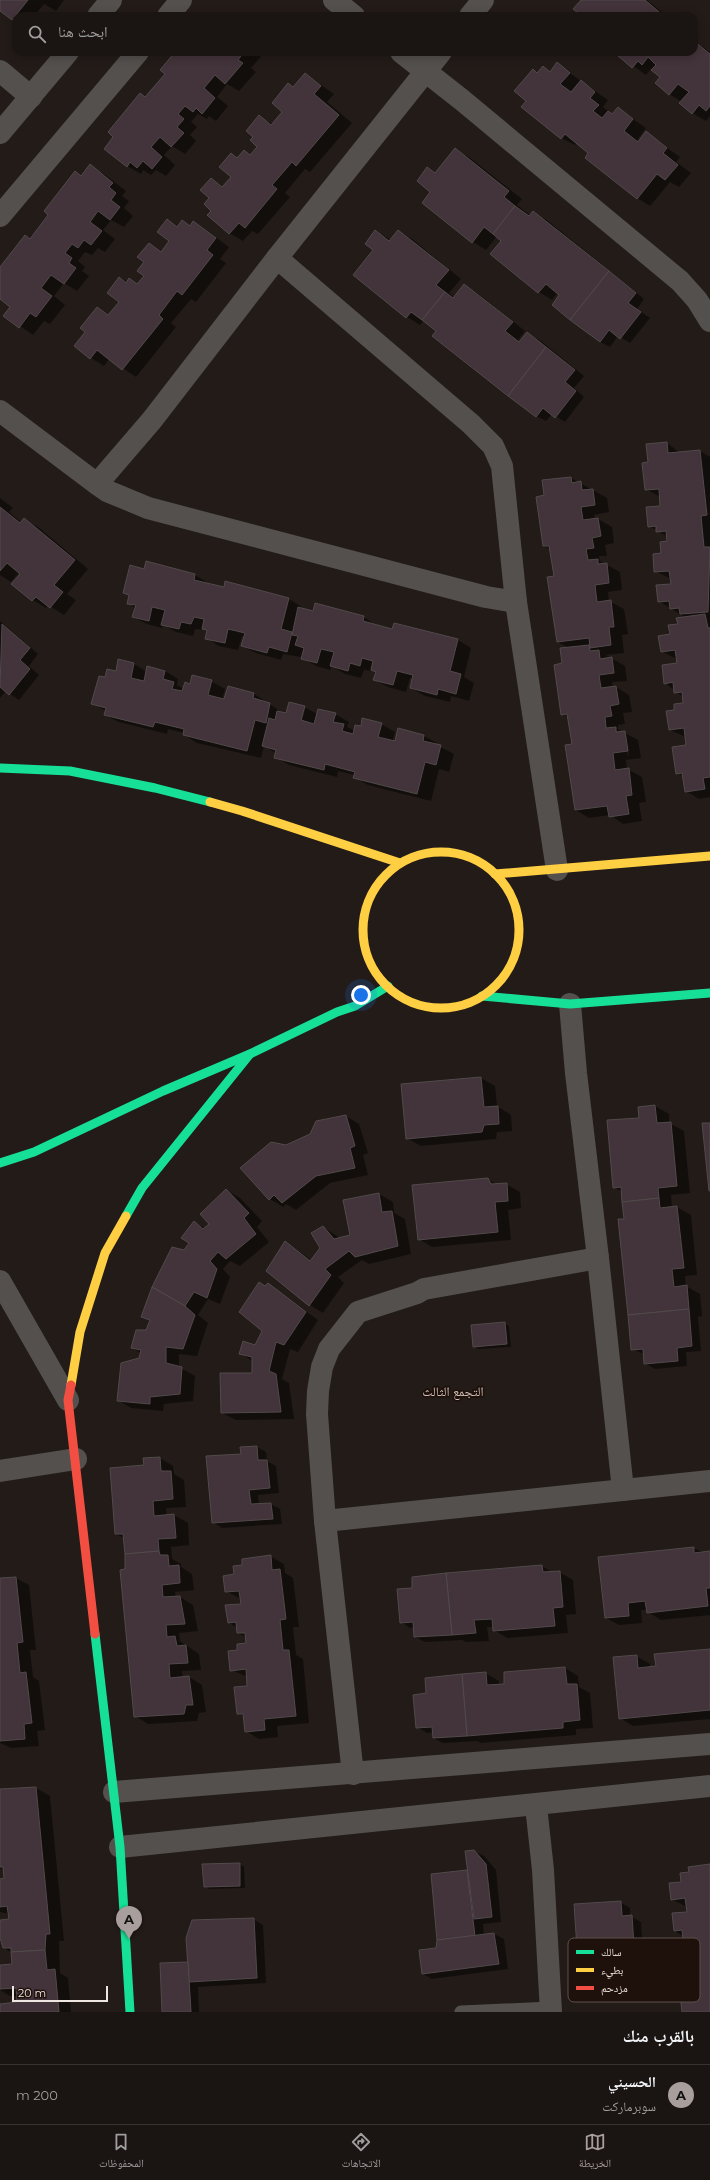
<!DOCTYPE html>
<html lang="ar">
<head>
<meta charset="utf-8">
<style>
  :root { --surface:#1a1412; --page:#272120; --text:#f1f3f6; --muted:#9f9e9f; --line:#383332; --accent:#a89e9b }
  body { margin:0; font-family:Montserrat,"Noto Naskh Arabic",sans-serif; background:var(--page); color:var(--text); direction:rtl }
  .scale { position:absolute; left:12px; bottom:10px; width:96px; box-sizing:border-box; padding-left:4px; border:2px solid #efe5e1; border-top:0; font-size:11px; line-height:14px; white-space:nowrap; color:#efe5e1; -webkit-text-stroke:3px #1e110b; paint-order:stroke }
  .you { position:absolute; left:361px; top:995px; width:14px; height:14px; margin:-10px; border:3px solid #fff; border-radius:50%; background:#1a73e8; box-shadow:0 0 0 6px #1a73e833 }
  .badge { display:grid; place-items:center; width:26px; height:26px; border-radius:50%; background:var(--accent); color:#111; font-size:13px; font-weight:700 }
  .pin { position:absolute; translate:-50% -33px; filter:drop-shadow(0 1px 2px #0008) }
  .pin::after { content:''; position:absolute; top:21px; width:14px; height:12px; background:inherit; clip-path:polygon(0 0,100% 0,50% 100%) }
  .list { margin:0; padding:0; list-style:none }
  h2 { display:flex; justify-content:space-between; align-items:center; height:52px; margin:0; padding:0 16px; font-size:17px }
  h2 small { font-size:13px; font-weight:400; color:var(--muted) }
  .list li { display:grid; grid-template-columns:26px 1fr auto; gap:12px; align-items:center; box-sizing:border-box; height:60px; padding:0 16px; border-top:1px solid var(--line) }
  .list b { display:block; font-size:15px; white-space:nowrap }
  .list p { margin:0; font-size:13px; white-space:nowrap; color:var(--muted) }
  .list em { font-size:13px; font-style:normal; color:var(--muted) }
  .icon { flex:none; width:22px; height:22px; fill:none; stroke:currentColor; stroke-width:2; stroke-linecap:round; stroke-linejoin:round }
  .map { position:relative; flex:none; width:710px; height:2012px; overflow:hidden; direction:ltr }
  .search { position:absolute; background:var(--surface); box-shadow:0 2px 10px #0003; left:12px; right:12px; top:12px; height:44px; display:flex; align-items:center; gap:10px; box-sizing:border-box; padding:0 14px; border-radius:12px; color:var(--muted); font-size:15px }
  .sheet { height:112px; background:var(--surface) }
  nav { display:flex; justify-content:space-around; align-items:center; box-sizing:border-box; height:56px; border-top:1px solid var(--line); background:var(--surface); font-size:11px; color:var(--muted) }
  nav a { display:grid; justify-items:center; gap:2px }
  nav .on { color:var(--accent) }
  .map>svg:first-child { display:block }
  .shadow { fill:#0007; fill-rule:evenodd }
  .building { fill:#43333a; stroke:#514a4b }
  .lines { fill:none; stroke-linecap:round; stroke-linejoin:round }
  .lane { stroke:#53504e; stroke-width:13 }
  .street { stroke:#53504e; stroke-width:22 }
  .fast { stroke:#16e098; stroke-width:9 }
  .slow { stroke:#ffcf43; stroke-width:9 }
  .jam { stroke:#f24e42; stroke-width:9 }
  .labels { text-anchor:middle; dominant-baseline:central; stroke-width:3.5; stroke-linejoin:round; paint-order:stroke }
  .quarter-label { font-size:13px; fill:#d1bfb7; stroke:#1e110b }
  .key { fill:#1e110b; stroke:#5d514b; stroke-width:1 }
  .key-label { font-size:11px; fill:#efe5e1 }
</style>
</head>
<body>
<div class="map">
<svg width="710" height="2012" viewBox="0 0 710 2012">
  <rect width="100%" height="100%" fill="#231b18"/>
  <g class="shadow">
    <path d="M0 0H64L56 11 44 4 34 16H16V21L0 9Z"/>
    <path d="M582 0H647L667 16H583Z"/>
    <path d="M694 41 710 52V116L706 121 692 113 682 102 669 94 661 76 652 70 651 69 646 75 618 55 621 52H694Z"/>
    <path d="M176 52H261L263 54 251 68 256 72 239 91 227 84 217 97 228 106 216 121 209 116 207 119 198 114 191 122 197 127 190 135 196 141 185 154 172 146 164 155 175 165 166 176 156 170 151 175 143 170 141 174 127 166 146 98 166 74Z"/>
    <path d="M557 64 608 100 603 107 612 114 618 109 646 128 637 140 639 141 646 133 680 157 676 162 691 173 679 187 670 182 650 206 637 198 577 143 575 145 561 138 527 101 533 71 538 73 543 68 551 72Z"/>
    <path d="M305 74 334 94 327 102 352 123 310 172 305 169 285 193 290 197 258 234 252 231 243 241 229 233 212 210 211 179 224 187 232 177 238 159 244 152 251 155 258 147 255 136 259 117 273 124 283 112 288 84 294 87Z"/>
    <path d="M455 150 469 157 522 199 517 205 531 216 534 213 547 220 644 299 637 309 650 318 630 343 618 336 610 347 600 342 561 294 558 292 552 300 539 292 502 240 497 236 486 250 473 242 423 203 432 192 428 168 437 174Z"/>
    <path d="M91 166 104 174 126 191 122 196 129 201 124 208 133 216 124 227 111 220 103 230 115 239 105 252 98 248 92 255 85 252 78 261 85 267 82 271 89 276 77 291 64 283 54 296 65 305 50 324 44 321 33 335 4 315 11 307 0 298V268L25 236 30 239 50 214 75 173 82 176Z"/>
    <path d="M168 221 178 227 182 221 191 226 193 222 206 230 229 247 220 259 226 263 196 302 191 299 171 323 176 327 136 377 109 359 104 366 91 358 87 332 98 308 109 315 120 302 119 278 127 282 138 285 145 275 149 244 162 252 170 241Z"/>
    <path d="M376 231 391 240 398 231 412 239 461 279 449 293 454 297 464 285 477 293 525 331 518 340 521 342 527 333 541 341 584 376 574 388 584 397 565 422 552 414 546 421 536 416 424 320 420 325 407 317 374 250Z"/>
    <path d="M667 443 680 453 700 451 710 457V797L699 799 686 791 684 777 677 773 687 746 686 737 670 730 675 711 684 703 683 697 665 683 678 664 677 659 661 651 671 635 686 618 659 601 672 585 671 579 655 571 668 542V537L649 526 661 507 660 497 646 489 649 463Z"/>
    <path d="M571 478 607 498 609 512 594 515 595 520 598 519 612 527 614 543 605 545 607 556H599L600 561 620 572 622 590 608 592 609 601 624 609 628 634 622 635 624 653 606 655 625 666 627 681 612 682 613 688 616 687 629 695 632 712 623 713 625 724 618 725V729L638 740 641 758 626 760 627 769 642 777 646 802 639 803 642 821 623 824 610 815 589 818 576 810 573 745 569 718 562 714 563 664 569 648 558 642 555 577 551 550 544 546 545 496ZM624 736H626L629 756H628Z"/>
    <path d="M0 498 13 508 9 512 22 523 24 520 38 527 88 569 67 594 76 600 64 615 48 605 46 608 33 600 19 572 11 582 0 575Z"/>
    <path d="M147 562 195 575 208 583V584L225 589 226 582 289 599 302 607V609L314 612 316 604 364 617 377 626 393 630 395 624 458 640 471 648 464 677 474 683 469 701 451 696 450 702 425 696 411 688 414 678H410L406 692 388 687 375 680 377 673 374 671 364 670 361 678 345 674 332 666 330 670 316 666 301 657 283 654 281 660 256 653 242 646 245 637 242 636 238 650 219 646 206 638 208 631 205 630 195 629 193 636 176 632 163 625 162 628 147 624 133 617 136 608 128 603 130 596 124 593 145 570Z"/>
    <path d="M0 621 38 654 29 666 39 675 19 700 6 691 0 698Z"/>
    <path d="M119 661 134 664 147 672 165 671 178 679 177 685 184 689 191 685 211 681 225 689 222 700 253 693 286 715 304 707 317 714H335L349 722 347 727 355 731 361 727 381 724 395 732 392 742 396 743 399 729 424 736 437 743V745L454 754 449 772 439 769 431 801 368 785 354 777 355 775 338 771 337 777 289 765 275 757 276 753 264 746 261 758 197 743 184 735V733L168 729 167 734 119 722 105 715 106 711 92 703 105 678 116 672ZM303 709H305L301 725H299Z"/>
    <path d="M481 1078 495 1086 497 1106 511 1115 512 1131 497 1132 496 1139 421 1146 407 1138 402 1085Z"/>
    <path d="M655 1106 669 1114V1123L684 1131 690 1193 671 1195 672 1208 677 1207 691 1215 697 1275 685 1276 686 1286 700 1294 702 1316 698 1317 701 1351 686 1352 687 1366 655 1369 645 1363 644 1354 632 1349 622 1192 614 1187 640 1118Z"/>
    <path d="M346 1116 359 1124 368 1153 363 1155 368 1175 330 1183 296 1210 286 1204 283 1207 270 1199 286 1146Z"/>
    <path d="M488 1179 498 1185 506 1184 520 1192 521 1208 508 1210 511 1240 432 1247 419 1239Z"/>
    <path d="M226 1190 240 1198 262 1221 257 1227 269 1242 240 1266 230 1261 223 1269 230 1277 220 1304 208 1299 198 1315 208 1323 197 1356 179 1354V1367L195 1376 193 1401 164 1404 163 1411 131 1408 118 1400 140 1359 141 1353 132 1348 147 1331 151 1321 143 1317 190 1243 194 1222 205 1228 210 1224Z"/>
    <path d="M379 1194 393 1202 394 1213 405 1219 411 1254 369 1264 362 1260 338 1277 344 1283 323 1313 310 1305 267 1271 286 1242 311 1260 321 1248 323 1227 340 1238 351 1235 344 1201Z"/>
    <path d="M268 1284 318 1320 298 1352 290 1349 282 1379 289 1383 294 1419 236 1420 222 1413 253 1374V1361L241 1354 256 1346 263 1331 266 1287Z"/>
    <path d="M504 1323 509 1326 511 1347 478 1349 474 1346Z"/>
    <path d="M257 1447 266 1452 267 1461 276 1466 279 1493 258 1495 259 1505 271 1504 280 1509 282 1524 222 1528 213 1522 242 1455Z"/>
    <path d="M160 1458 173 1466 174 1474 184 1480 186 1507 166 1508 167 1516 174 1515 188 1523 189 1545 171 1547 172 1559 181 1564V1567L192 1574 194 1590 175 1592 176 1598 180 1597 193 1605 198 1631 179 1633 180 1641 199 1654 201 1670 182 1671 183 1678 189 1677 202 1685 206 1712 199 1713 197 1721 148 1724 135 1716 124 1538 116 1534 146 1466Z"/>
    <path d="M694 1548 704 1553 710 1552V1615L661 1620 648 1612 647 1610H641L642 1623 619 1625 606 1618Z"/>
    <path d="M270 1556 284 1564 285 1573 293 1578 299 1627H293L296 1655 303 1659 309 1723 277 1726 278 1737 259 1739 246 1731 244 1717 238 1713 249 1687 248 1677 231 1670 238 1650 247 1644 246 1637 238 1633V1628L229 1623 242 1605 241 1599 226 1591 244 1566Z"/>
    <path d="M542 1566 552 1572H559L573 1580 576 1614 566 1615 568 1633 507 1638 494 1630V1627H487L489 1641 466 1642 462 1640 425 1642 415 1637V1627L410 1628 401 1622Z"/>
    <path d="M16 1578 29 1585 36 1650H30L33 1677 39 1681 45 1730 37 1731 39 1746 11 1748 0 1743V1579Z"/>
    <path d="M710 1650V1719L633 1726 620 1718 636 1656 650 1664V1668Z"/>
    <path d="M565 1668 578 1676 579 1687 590 1693 593 1728 576 1729V1735L481 1743 477 1741 443 1743 433 1738V1732L427 1733 417 1727 427 1694 485 1673 499 1681V1685Z"/>
    <path d="M36 1788 50 1796 64 1941H59L60 1973 68 1978 71 2012H0V2005L18 2003V1996H10L0 1990V1966L13 1965 12 1953 4 1948 3 1944 0 1942V1921L10 1920 9 1914 0 1912V1880L6 1879 5 1871 0 1868V1790Z"/>
    <path d="M474 1851 484 1856 496 1870 501 1922 483 1924 484 1936 494 1934 504 1939 508 1969 432 1979 423 1974 436 1949 438 1940 432 1875 468 1871Z"/>
    <path d="M240 1864 244 1867 245 1888 209 1889 205 1886Z"/>
    <path d="M710 1865V2012H683L695 1995 693 1985 678 1978 684 1958 693 1952 692 1945 684 1941 683 1936 675 1931 688 1913 687 1907 671 1899 690 1873Z"/>
    <path d="M620 1902 630 1908V1916L641 1922 643 1951 626 1952V1958L635 1957 645 1962 646 1982 627 1983 628 1996 590 1998 581 1992ZM620 1907H622L623 1921H621Z"/>
    <path d="M253 1919 263 1925 266 1983 198 1987 199 2012H163L189 1963Z"/>
  </g>
  <g class="building">
    <path d="M0 0H28L12 20 0 11Z"/>
    <path d="M581 0H645L664 16H582L573 9Z"/>
    <path d="M694 41 710 54V106L706 111 699 105 692 114 679 103 689 92 678 84 669 95 655 83 660 77 651 70 656 65 648 57 642 65 638 61 632 68 617 55 619 52H694Z"/>
    <path d="M175 52H244L238 60 243 63 225 84 215 75 204 88 215 98 202 114 196 108 193 112 185 106 178 114 184 119 177 127 184 133 171 147 160 137 151 147 162 157 152 169 143 161 137 168 130 162 127 167 104 149 113 137 108 132 140 93 145 97 165 74 160 70Z"/>
    <path d="M557 62 570 73 560 84 571 92 581 80 595 92 590 98 599 105 593 111 602 118 608 111 612 114 618 107 633 119 624 131 638 142 646 131 667 148 663 153 678 165 665 180 657 174 637 199 585 158 588 153 565 134 561 139 521 107 526 101 514 91 533 69 537 73 543 66 550 72Z"/>
    <path d="M305 73 321 86 314 94 339 115 296 166 292 162 272 185 277 189 245 228 239 223 229 234 207 215 211 211 204 204 209 198 200 190 211 178 222 187 231 177 219 167 231 153 237 158 244 150 250 155 257 147 250 140 253 137 246 131 259 115 271 125 282 112 272 103 288 83 293 87Z"/>
    <path d="M455 148 509 191 504 197 515 206 493 234 484 227 472 243 422 203 430 192 417 181 427 167 435 173Z"/>
    <path d="M90 164 113 183 109 187 116 193 111 200 120 207 110 220 98 211 90 222 102 231 91 245 84 240 78 248 72 244 65 253 72 258 69 263 76 268 64 284 51 275 41 288 52 296 36 317 30 313 19 328 3 316 10 307 0 299V267L25 235 30 239 48 215 44 211 75 171 81 176Z"/>
    <path d="M515 206 529 216 533 211 609 271 570 320 552 305 559 295 546 284 538 293 490 254 501 241 493 234Z"/>
    <path d="M167 219 177 227 182 220 190 226 193 221 216 238 207 250 213 255 182 295 177 291 159 315 163 319 122 370 97 350 90 359 74 346 85 332 80 328 97 307 108 315 119 302 107 293 119 277 126 283 129 278 137 284 144 276 137 271 144 262 137 257 149 243 161 252 169 241 157 232Z"/>
    <path d="M375 230 389 241 398 230 449 270 436 285 445 292 422 320 411 312 406 318 353 275 373 250 365 244Z"/>
    <path d="M609 271 636 293 628 303 641 312 620 339 609 330 600 342 570 320Z"/>
    <path d="M464 284 513 322 505 331 519 342 527 332 546 347 508 396 432 336 436 331 422 320 445 292 453 298Z"/>
    <path d="M546 347 575 370 565 382 576 391 555 418 543 408 536 417 508 396Z"/>
    <path d="M667 442 668 453 700 450 707 515 701 516 704 547H710L708 612 680 614 679 608 670 609 669 601 658 602 656 585 671 584 669 571 654 572 653 554 661 553 660 542 667 541 666 531 656 532V526L648 527 646 507 660 506 659 489 645 490 642 463 648 462 646 444Z"/>
    <path d="M571 477 572 483 581 481 582 490 593 489 595 505 581 507 583 520 598 518 601 536 592 538 594 548 586 549 588 560 598 559V564L607 563 609 583 595 585 597 602 611 600 614 627H609L611 645 590 648 589 638 557 642 547 577 554 576 549 546H543L536 497 544 495 542 480Z"/>
    <path d="M0 507 20 523 24 518 75 560 54 585 63 592 50 608 36 597 32 601 11 584 20 574 7 563 0 571Z"/>
    <path d="M146 561 195 574 194 580 224 587 225 581 289 598 281 629 292 632 287 652 269 647 267 653 241 646 245 633 228 629 225 643 205 639 207 630 202 629 204 619 194 617 191 624 181 622 179 629 161 625 165 610 152 607 149 621 132 617 136 605 127 604 129 595 123 593 130 565 144 569Z"/>
    <path d="M315 603 364 616 363 621 392 629 394 623 458 639 450 671 461 674 456 694 438 689 437 695 410 688 413 675 397 671 393 685 373 680 376 672 371 670 373 661 362 658 360 666 350 663 348 671 330 666 334 652 321 649 317 663 301 659 304 648 295 645 298 636 292 635 298 607 313 611Z"/>
    <path d="M705 614 708 628H710V777L703 778 705 789 685 792 682 773 676 774 672 747 686 745 684 728 669 730 666 711 674 710V704L683 703 682 692 674 693 673 682 664 684 662 665 677 663 675 650 661 652 658 636 670 634 668 625 678 624 676 618Z"/>
    <path d="M2 624 30 648 20 660 30 669 9 695 0 687Z"/>
    <path d="M589 645 590 651 599 650 600 659 612 657 614 673 599 675 601 688 616 686 619 704 610 706 612 716 605 717 606 728 616 727V732L625 731 628 751 613 753 615 770 629 768 632 795 626 796 629 814 609 817 607 806 575 810 565 745 572 744 567 714 561 715 554 665 562 663 560 648Z"/>
    <path d="M118 659 134 663 131 678 144 681 147 666 165 671 163 679 174 682 172 689 182 691 185 682 190 684 192 675 212 680 208 695 224 699 228 686 254 693 253 698 270 703 266 723 255 720 247 751 183 735 184 729 155 722 153 727 104 715 106 708 91 704 99 676 105 677 107 669 116 671Z"/>
    <path d="M289 702 305 706 301 720 314 724 318 709 336 713 333 722 344 724 342 731 353 734 355 725 361 726 362 718 382 723 378 737 395 741 398 728 424 735 423 741 441 745 436 765 425 762 417 794 353 778 355 772 325 764 324 770 274 758 276 750 262 746 269 718 275 720 277 711 286 713Z"/>
    <path d="M481 1077 484 1107 498 1106 499 1124 484 1125 482 1132 406 1139 401 1084Z"/>
    <path d="M655 1105 657 1123 671 1122 677 1186 658 1188 659 1198 622 1202 621 1187 613 1188 607 1120 639 1118 638 1107Z"/>
    <path d="M346 1115 355 1146 350 1148 355 1168 316 1176 282 1203 274 1195 269 1200 240 1168 271 1142 286 1145 310 1134 316 1121Z"/>
    <path d="M702 1123H710V1191H709Z"/>
    <path d="M488 1178 491 1184 507 1183 508 1201 495 1202 498 1232 418 1240 412 1185Z"/>
    <path d="M226 1189 249 1213 244 1218 256 1234 226 1259 218 1252 210 1261 217 1269 207 1298 194 1292 185 1306 152 1287 172 1247 184 1250 189 1243 181 1238 194 1221 203 1229 209 1224 200 1214Z"/>
    <path d="M379 1193 382 1212 392 1211 398 1246 355 1257 349 1251 325 1269 331 1275 309 1306 266 1271 285 1241 310 1261 320 1248 311 1233 323 1226 334 1239 350 1235 343 1200Z"/>
    <path d="M659 1198 660 1208 677 1206 684 1268 672 1269 674 1287 687 1285 689 1309 628 1315 618 1219H624L622 1202Z"/>
    <path d="M259 1282 265 1286 268 1283 306 1312 284 1345 276 1342 269 1371 276 1374 281 1412 221 1413 220 1373H252V1357L239 1354 243 1341 255 1345 262 1331 239 1312Z"/>
    <path d="M152 1287 185 1306 195 1315 183 1349 166 1347V1363L182 1367 180 1394 150 1397V1404L117 1401 121 1363 139 1358 141 1350 131 1348 136 1330H146L150 1320 141 1317Z"/>
    <path d="M689 1309 692 1346 677 1348 678 1361 644 1364 643 1349 631 1350 628 1315Z"/>
    <path d="M505 1322 507 1344 473 1347 471 1325Z"/>
    <path d="M257 1446 258 1460H267L270 1488 249 1490 251 1504 271 1503 273 1519 212 1523 206 1456 241 1454 240 1447Z"/>
    <path d="M160 1457 161 1471H171L173 1499 153 1501 154 1516 174 1514 176 1538 158 1539 159 1551 125 1554 123 1534H115L110 1468 144 1465 143 1458Z"/>
    <path d="M694 1547V1553L710 1551V1588H706L708 1606 647 1613 645 1601 628 1603 629 1616 605 1618 598 1557Z"/>
    <path d="M159 1551 160 1555H168L169 1566 179 1565 180 1583 162 1585 163 1597 180 1596 185 1624 166 1625 167 1637 175 1636 177 1646 186 1645 188 1663 169 1664 170 1678 189 1676 193 1705H186L184 1714 134 1717 120 1570 125 1569V1554Z"/>
    <path d="M271 1555 272 1570 280 1569 286 1619 280 1620 283 1650H289L296 1716 264 1719 265 1730 245 1732 243 1714H237L234 1687 247 1686 246 1669 230 1671 228 1651 237 1650V1644L246 1643 245 1633H237L236 1622 228 1623 225 1605 241 1604 239 1591 225 1592 223 1576 234 1574 233 1566 242 1565V1559Z"/>
    <path d="M542 1565 543 1572 560 1571 563 1607 553 1608 555 1626 493 1631 492 1619 474 1620 476 1633 452 1635 446 1573Z"/>
    <path d="M446 1573 452 1635 414 1637 413 1622 400 1623 397 1589 412 1588V1577Z"/>
    <path d="M16 1577 23 1642 17 1643 20 1673 26 1672 32 1723 24 1724 25 1739 0 1741V1578Z"/>
    <path d="M710 1649V1710L619 1719 613 1657 637 1655 638 1668 656 1666 654 1654Z"/>
    <path d="M565 1667 567 1684H577L580 1720 563 1722V1728L467 1736 462 1674 486 1672 487 1685 504 1684V1672Z"/>
    <path d="M462 1674 467 1736 433 1738 432 1727 416 1728 413 1695 426 1693 425 1678Z"/>
    <path d="M36 1787 50 1934H46L45 1950 11 1952V1948H3L0 1938V1920L9 1919 7 1906 0 1907V1879L4 1878 3 1867H0V1789Z"/>
    <path d="M474 1850 486 1864 492 1917 474 1919 465 1851Z"/>
    <path d="M240 1863V1886L204 1887 202 1864Z"/>
    <path d="M710 1864V2012H682L680 1995 693 1994 691 1977 677 1978 674 1958 683 1957 682 1952 692 1951 691 1940 683 1941 682 1930 674 1931 672 1913 687 1912 685 1898 671 1900 669 1883 681 1882 680 1873 689 1872 688 1867Z"/>
    <path d="M467 1870 475 1936 437 1940 431 1874Z"/>
    <path d="M621 1901 622 1916 632 1915 634 1946 617 1947 618 1957 635 1956 637 1977 618 1978 619 1991 580 1993 574 1904Z"/>
    <path d="M254 1918 257 1978 189 1982 186 1938 192 1920Z"/>
    <path d="M494 1933 499 1964 422 1974 419 1950 436 1948 437 1940Z"/>
    <path d="M45 1950 47 1970 55 1969 59 2012H0V2004L17 2002 16 1988 0 1989V1965L12 1964 11 1952Z"/>
    <path d="M188 1962 191 2012H162L160 1963Z"/>
  </g>
  <g class="lines">
    <path class="lane" d="M461 2012 551 2008"/>
    <g class="street">
      <path d="M334 0 354 16"/>
      <path d="M98 16 111 0"/>
      <path d="M168 16 181 0"/>
      <path d="M470 16 483 0"/>
      <path d="M401 52 462 100 680 281 697 300 710 321"/>
      <path d="M0 71 31 97"/>
      <path d="M0 133 68 52"/>
      <path d="M0 216 138 52"/>
      <path d="M277 258 471 424 493 446 502 466 516 602 557 870"/>
      <path d="M0 411 97 484 107 491 148 508 486 597 516 602"/>
      <path d="M97 484 152 420 277 258 441 52"/>
      <path d="M570 1004 576 1073 598 1258 623 1490"/>
      <path d="M0 1281 68 1400"/>
      <path d="M0 1471 76 1459"/>
      <path d="M325 1521 710 1481"/>
      <path d="M353 1774 325 1521 317 1414 318 1391 322 1367 329 1349 358 1312 417 1293 424 1289 598 1258"/>
      <path d="M114 1792 710 1744"/>
      <path d="M536 1806 543 1870 551 2012"/>
      <path d="M120 1847 710 1786"/>
    </g>
    <g class="fast">
      <path d="M0 768 70 771 155 788 210 802"/>
      <path d="M482 996 570 1004 710 993"/>
      <path d="M0 1163 34 1152 163 1091 250 1054 337 1012 355 1006 388 986"/>
      <path d="M126 1216 142 1188 250 1054"/>
      <path d="M95 1634 120 1847 130 2012"/>
    </g>
    <g class="slow">
      <path d="M210 802 242 811 400 863"/>
      <circle cx="441" cy="930" r="78"/>
      <path d="M495 874 710 856"/>
      <path d="M71 1385 80 1332 105 1253 126 1216"/>
    </g>
    <path class="jam" d="M71 1385 68 1400 95 1634"/>
  </g>
  <g class="labels">
    <g class="quarter-label">
      <text x="453" y="1391">التجمع الثالث</text>
    </g>
  </g>
  <rect x="568" y="1938" width="132" height="64" rx="6" class="key"/>
  <rect x="576" y="1950" width="18" height="4" fill="#16e098"/>
  <rect x="576" y="1968" width="18" height="4" fill="#ffcf43"/>
  <rect x="576" y="1986" width="18" height="4" fill="#f24e42"/>
  <g class="key-label">
    <text x="601" y="1956">سالك</text>
    <text x="601" y="1974">بطيء</text>
    <text x="601" y="1992">مزدحم</text>
  </g>
</svg>
<div class="scale">20 m</div>
<div class="you"></div>
<div class="pin badge" style="left:129px;top:1939px">A</div>
<div class="search"><svg class="icon" aria-label="search" viewBox="0 0 24 24"><circle cx="10" cy="10" r="6"/><path d="M15 15l6 6"/></svg>ابحث هنا</div>
</div>
<section class="sheet">
<h2>بالقرب منك<small></small></h2>
<ul class="list">
<li><span class="badge">A</span><div><b>الحسيني</b><p>سوبرماركت</p></div><em>200 m</em></li>
</ul>
</section>
<nav>
<a class="on"><svg class="icon" aria-label="map" viewBox="0 0 24 24"><path d="M3 6l6-2 6 2 6-2v14l-6 2-6-2-6 2zM9 4v14M15 6v14"/></svg>الخريطة</a>
<a><svg class="icon" aria-label="directions" viewBox="0 0 24 24"><path d="M12 3l9 9-9 9-9-9zM9 14v-3h6M13 9l2 2-2 2"/></svg>الاتجاهات</a>
<a><svg class="icon" aria-label="saved" viewBox="0 0 24 24"><path d="M7 4h10v16l-5-4-5 4z"/></svg>المحفوظات</a>
</nav>
</body>
</html>
